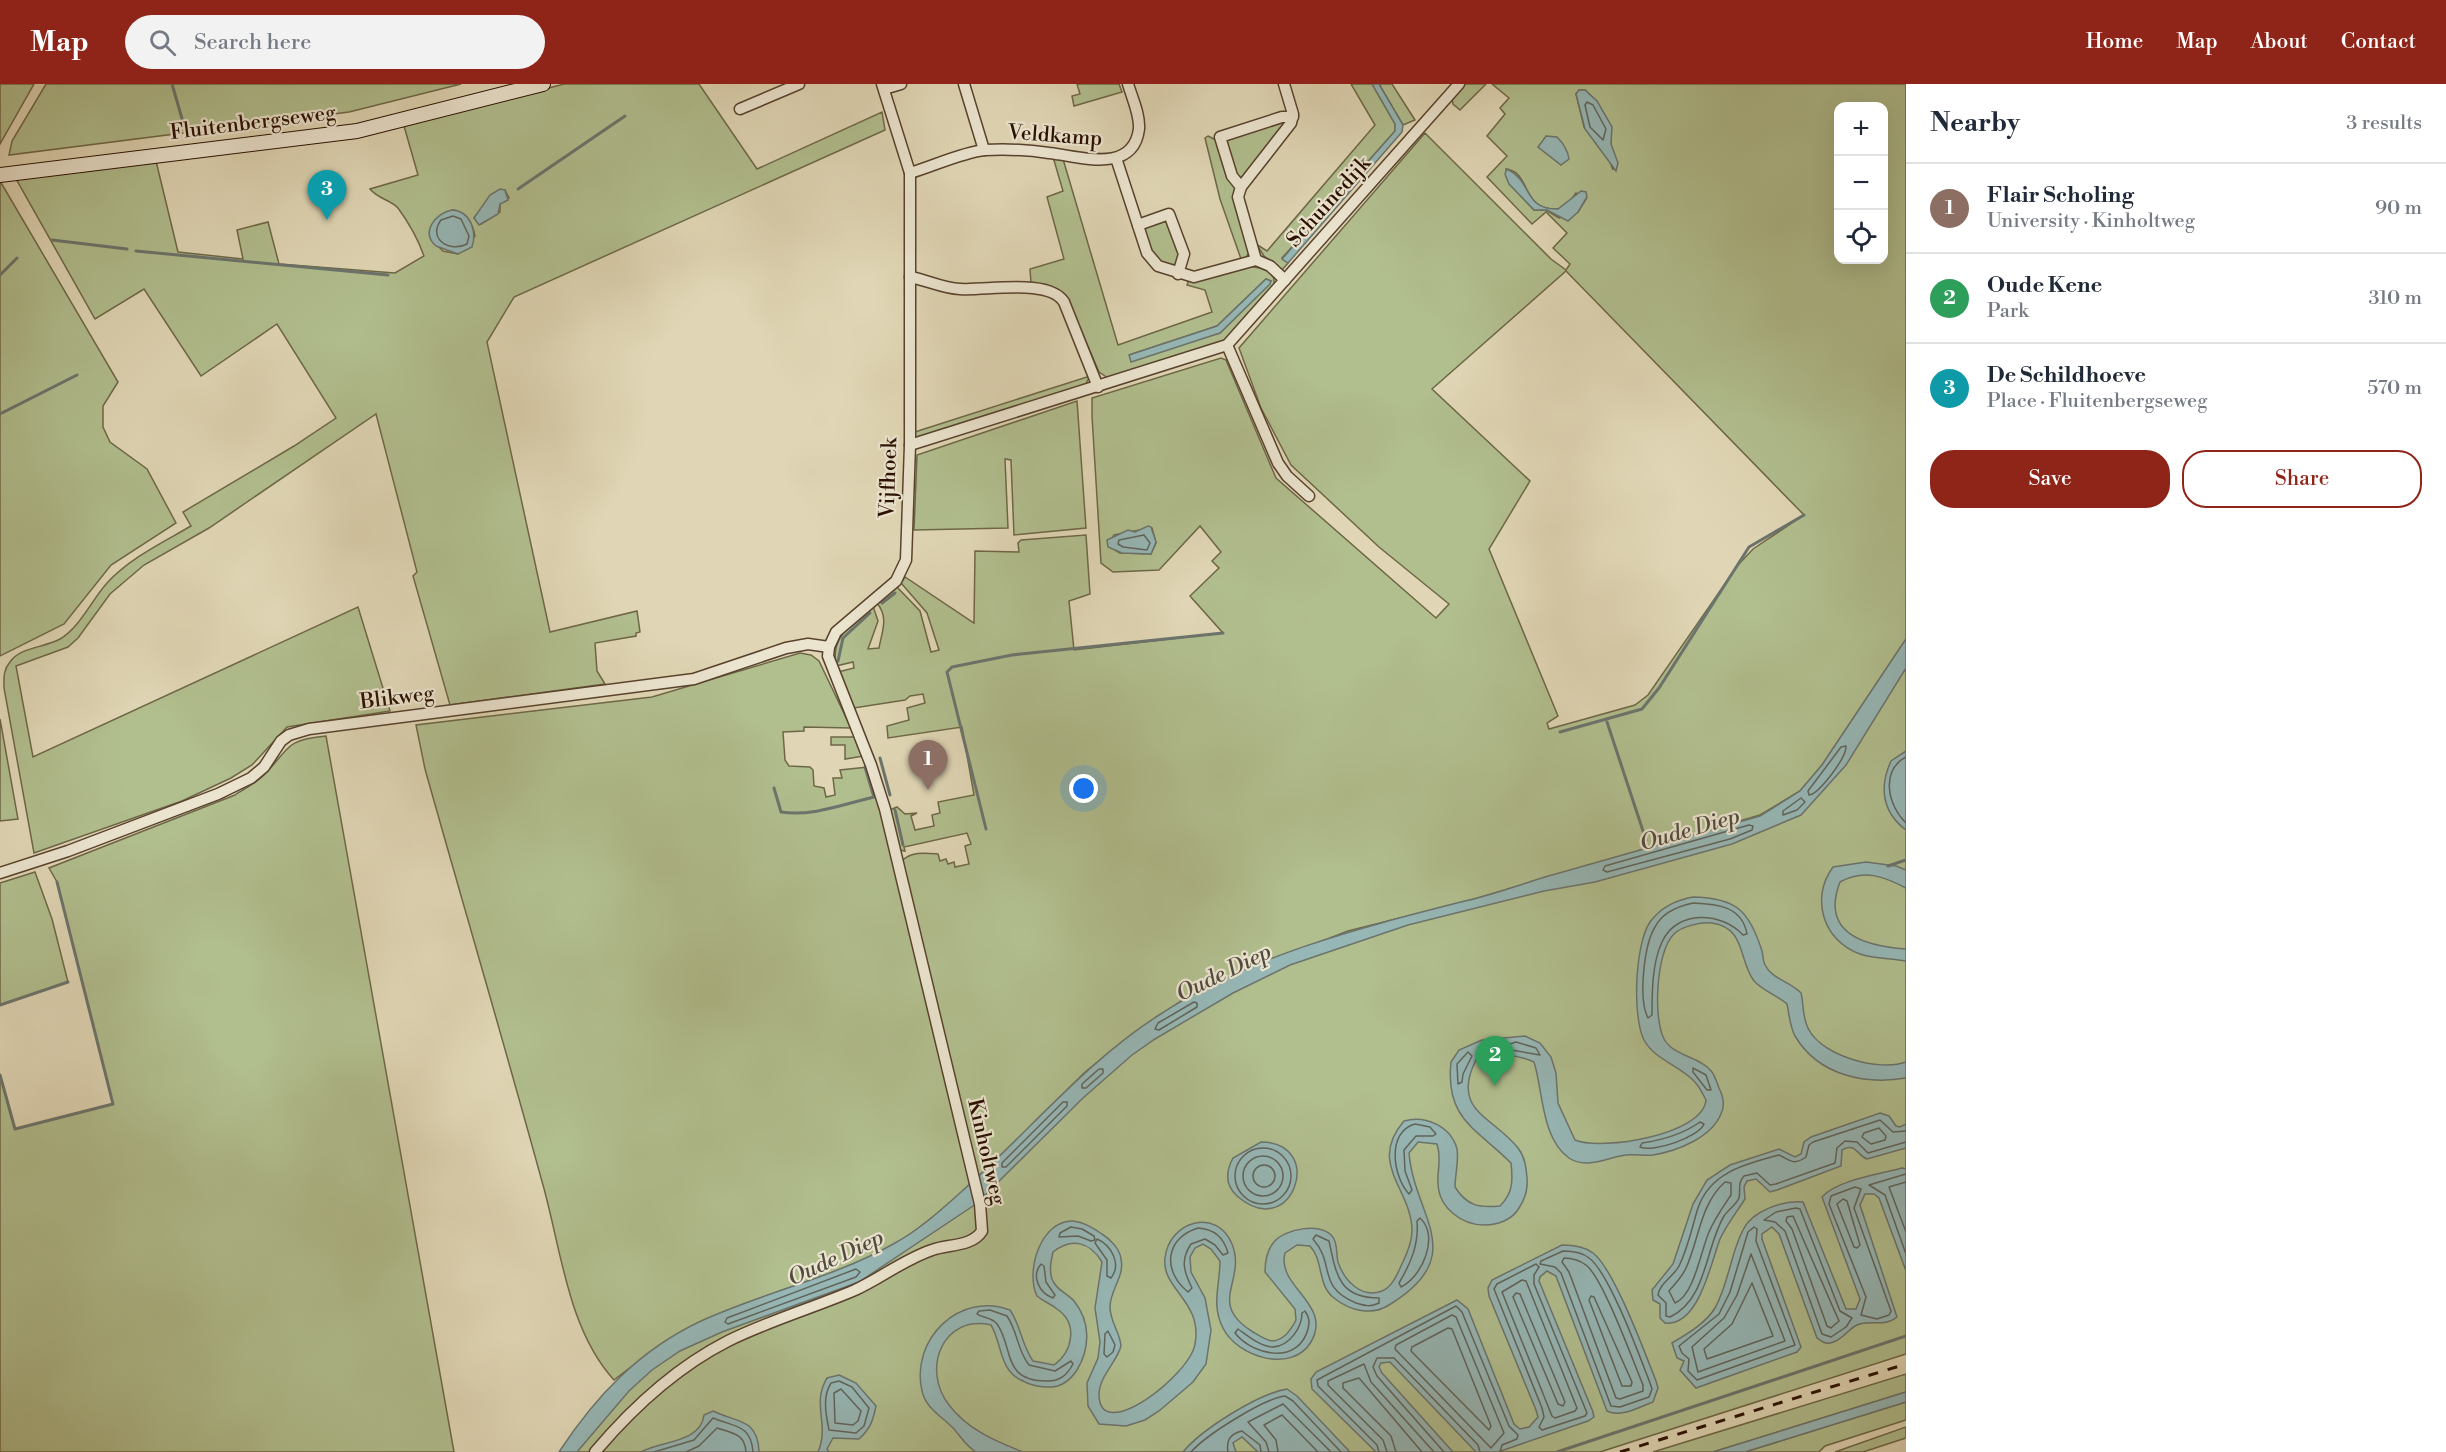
<!DOCTYPE html>
<html lang="en">
<head>
<meta charset="utf-8">
<style>
  :root { --surface:#fff; --page:#f2f2f3; --text:#1f2937; --muted:#747a83; --line:#e0e1e3; --accent:#8f2418 }
  body { margin:0; font-family:"Libre Bodoni",serif; background:var(--page); color:var(--text) }
  .controls { position:absolute; right:18px; top:18px; display:grid; overflow:hidden; border-radius:12px; box-shadow:0 6px 24px #0002 }
  .controls button { width:54px; height:54px; display:grid; place-items:center; padding:0; border:0; border-bottom:2px solid var(--line); background:var(--surface); color:var(--text); font:30px sans-serif }
  .you { position:absolute; left:1084px; top:705px; width:21px; height:21px; margin:-15px; border:4px solid #fff; border-radius:50%; background:#1a73e8; box-shadow:0 0 0 9px #1a73e833 }
  .badge { display:grid; place-items:center; width:39px; height:39px; border-radius:50%; background:var(--accent); color:#fff; font-size:20px; font-weight:700 }
  .pin { position:absolute; translate:-50% -50px; filter:drop-shadow(0 2px 3px #0008) }
  .pin::after { content:''; position:absolute; top:32px; width:21px; height:18px; background:inherit; clip-path:polygon(0 0,100% 0,50% 100%) }
  .list { margin:0; padding:0; list-style:none }
  h2 { display:flex; justify-content:space-between; align-items:center; height:78px; margin:0; padding:0 24px; font-size:26px }
  h2 small { font-size:20px; font-weight:400; color:var(--muted) }
  .list li { display:grid; grid-template-columns:39px 1fr auto; gap:18px; align-items:center; box-sizing:border-box; height:90px; padding:0 24px; border-top:2px solid var(--line) }
  .list b { display:block; font-size:22px; white-space:nowrap }
  .list p { margin:0; font-size:20px; white-space:nowrap; color:var(--muted) }
  .list em { font-size:20px; font-style:normal; color:var(--muted) }
  .actions { display:flex; gap:12px; padding:18px 24px }
  .actions a { flex:1; padding:14px 0; border:2px solid var(--accent); border-radius:24px; text-align:center; font-size:21px; color:var(--accent) }
  .actions .main { background:var(--accent); color:#fff }
  .icon { flex:none; width:33px; height:33px; fill:none; stroke:currentColor; stroke-width:2; stroke-linecap:round; stroke-linejoin:round }
  .map { position:relative; flex:none; width:1906px; height:1368px; overflow:hidden }
  header { display:flex; align-items:center; gap:36px; box-sizing:border-box; height:84px; padding:0 30px; background:var(--accent); color:#fff }
  header strong { font-size:28px }
  nav { display:flex; gap:33px; margin-inline-start:auto; font-size:21px }
  .search { width:420px; height:54px; background:var(--page); display:flex; align-items:center; gap:15px; box-sizing:border-box; padding:0 21px; border-radius:33px; color:var(--muted); font-size:22px }
  main { display:flex }
  aside { flex:1; background:var(--surface) }
  .map>svg:first-child { display:block }
  .green { fill:#b1be8e; stroke:#6e6747; stroke-width:1.5; fill-rule:evenodd }
  .water { fill:#96b7b6; stroke:#6b746d; stroke-width:1.5 }
  .lines { fill:none; stroke-linecap:round; stroke-linejoin:round }
  .shore { stroke:#60645b; stroke-width:1.5 }
  .stream { stroke:#6b746d; stroke-width:3 }
  .street-casing { stroke:#58422d; stroke-width:13 }
  .secondary-casing { stroke:#2a1000; stroke-width:16 }
  .street { stroke:#ebe4cf; stroke-width:10 }
  .secondary { stroke:#ebe4cf; stroke-width:14 }
  .rail { stroke:#2a1000; stroke-width:3; stroke-dasharray:10 10; stroke-linecap:butt }
  .labels { text-anchor:middle; dominant-baseline:central; stroke-width:4.5; stroke-linejoin:round; paint-order:stroke }
  .street-label { font-size:21px; fill:#2a1000; stroke:#ebe4cf }
  .water-label { font-size:22px; font-style:italic; fill:#504a40; stroke:#ebe4cf }
</style>
</head>
<body>
<header>
<strong>Map</strong>
<div class="search"><svg class="icon" aria-label="search" viewBox="0 0 24 24"><circle cx="10" cy="10" r="6"/><path d="M15 15l6 6"/></svg>Search here</div>
<nav><a>Home</a><a>Map</a><a>About</a><a>Contact</a></nav>
</header>
<main>
<div class="map">
<svg width="1906" height="1368" viewBox="0 0 1906 1368">
  <rect width="100%" height="100%" fill="#e0d6b5"/>
  <filter id="stains"><feTurbulence type="fractalNoise" baseFrequency=".00333" numOctaves="4"/><feColorMatrix values="0 0 0 0 .2 0 0 0 0 .09 0 0 0 0 .02 0 0 0 .5 -.17"/></filter>
  <radialGradient id="worn" r=".72"><stop offset=".6" stop-color="#630" stop-opacity="0"/><stop offset="1" stop-color="#630" stop-opacity=".3"/></radialGradient>
  <g class="green">
    <path d="M0 0H34L0 60Z"/>
    <path d="M46 0H461L349 28 9 71 12 57Z"/>
    <path d="M564 0H699L757 85 882 28 885 46 514 213 487 258 550 548 637 527 640 548 636 549V552L595 559 597 587 605 600 450 621 413 492 417 488 376 330 209 444 144 481 110 510 78 554 68 563 16 582 33 673 358 523 390 627 287 643 252 681 231 694 182 717 34 769 4 604C4 594 3 586 10 578 20 563 44 564 60 555 80 543 91 517 107 499 130 474 162 459 191 442L183 428 294 362 336 334 277 240 201 292 144 205 95 235 15 93 156 77 178 168 243 175 237 146 268 138 279 180 395 189 424 172C418 155 409 139 398 124 391 116 378 115 370 105L418 91 404 42ZM505 106 509 114 500 120V128L481 140 474 134 490 113ZM452 126C466 127 473 140 475 152L458 170 443 167 431 155Z"/>
    <path d="M1077 0H1119L1122 8 1074 22 1072 12 1080 10Z"/>
    <path d="M1351 0H1372L1395 40V47L1282 174 1288 179 1282 186 1264 172 1256 160 1267 167 1375 41Z"/>
    <path d="M1379 0H1392L1415 36 1403 41Z"/>
    <path d="M1465 0H1486L1460 26 1453 20 1452 14Z"/>
    <path d="M1492 0H1906V555L1822 681 1800 707 1760 731 1464 818 1348 847 1232 892 1181 917 1122 958 1084 989 977 1097 902 777C911 767 926 769 938 770L940 777 946 775 948 780 954 778 955 783 969 780 965 762 971 760 967 749 904 763 905 767 899 766 890 726 897 723 905 730 917 729 911 732 915 746 934 742 932 731 940 729 938 718 974 711 962 643 888 654 887 642 909 636 907 624 925 619 923 610 910 612 905 616 854 624 838 588 854 584 853 578 836 582C830 552 853 539 873 522L878 537 868 565 879 564C882 547 889 534 877 519L896 502 920 527 931 568 939 566 927 529 901 499 905 493 974 539 975 467 1019 468 1018 459 1021 456 1086 451 1090 510 1069 517 1074 566 1223 549 1190 512 1219 484 1212 477 1221 468 1200 442 1159 486 1113 488 1101 479 1092 332V314L1221 274 1226 276 1276 394 1436 534 1449 520 1379 463 1291 381 1261 324 1239 264 1425 49 1551 175 1566 186 1570 180 1553 164 1567 149 1546 128 1532 140 1487 93 1507 72 1487 52 1505 30 1500 24 1509 14ZM1579 6H1585C1612 31 1611 52 1613 86L1608 73 1584 43 1576 10ZM1838 22H1884V176H1838ZM1506 85C1532 88 1520 127 1558 125L1571 116 1576 109 1586 115 1578 128 1559 134 1546 126H1534L1510 100ZM1566 187 1804 431 1753 465 1738 481 1648 611 1635 621 1549 645 1547 639 1558 632 1489 465 1530 397 1432 305ZM1152 444 1156 459 1151 470 1120 469 1108 462 1114 451C1128 448 1138 446 1152 444Z"/>
    <path d="M1280 37 1285 42 1242 95 1238 96 1226 56Z"/>
    <path d="M1208 52 1216 56 1235 104 1250 166 1246 174 1241 175 1220 115 1205 54Z"/>
    <path d="M1053 73 1063 75 1118 261 1212 228 1205 206 1187 201 1189 196C1215 189 1248 173 1273 190L1275 204 1226 258 1111 296 1099 288 1068 216 1031 199 1030 185 1064 175 1047 113 1063 107ZM1266 195 1271 197 1220 249 1129 271 1217 242Z"/>
    <path d="M0 97 118 298 103 322V343L110 358 147 385 176 439 111 481 64 540 0 572Z"/>
    <path d="M1163 137 1168 139 1179 170 1177 180 1166 182 1152 170 1144 148 1147 142Z"/>
    <path d="M1090 292 1084 303 915 354V348L921 346Z"/>
    <path d="M1077 317 1086 444 1014 451 1011 376 1005 375 1008 444 914 446 917 371Z"/>
    <path d="M800 569 811 571 819 577 851 644 804 643V647L783 648 785 676 789 682 810 683 813 686 814 702 824 704 826 713 835 711 833 694H842L840 686 868 683 883 737 970 1101C947 1121 924 1142 898 1158 852 1186 798 1198 749 1219 702 1239 654 1264 614 1296 568 1246 561 1165 543 1101 505 962 464 824 425 685L416 641 652 613Z"/>
    <path d="M1906 570V1270L1600 1368H563L648 1275 875 1177 960 1118 1125 965 1286 874 1792 725Z"/>
    <path d="M0 635 18 735 0 737Z"/>
    <path d="M326 652 454 1368H0V991L15 1045 113 1020 57 798 49 784 235 711C244 705 256 699 264 691 290 665 283 656 326 652Z"/>
    <path d="M831 653H856L864 672 845 675V661H831Z"/>
    <path d="M35 788 52 835 68 898 0 921V799Z"/>
    <path d="M1906 1290V1308L1713 1368H1653Z"/>
    <path d="M1906 1318V1336L1825 1362 1819 1368H1745Z"/>
    <path d="M1906 1343V1354L1863 1368H1835Z"/>
  </g>
  <g class="water">
    <path d="M1372 0H1379L1403 41 1402 48 1288 179 1282 175 1395 47V40Z"/>
    <path d="M1579 6H1585L1597 17 1612 43 1611 60 1618 79 1616 87 1585 45 1576 10Z"/>
    <path d="M1546 52 1557 53C1563 59 1568 67 1569 75L1561 81 1538 63Z"/>
    <path d="M1507 85C1533 97 1523 126 1558 125L1581 107 1586 108 1587 113 1578 128 1568 137 1547 126H1534L1509 100 1505 90Z"/>
    <path d="M500 105 505 106 508 116 500 120 498 130 479 141 474 134 490 111Z"/>
    <path d="M452 126C471 127 477 148 472 163L458 170 436 162C420 148 436 129 452 126Z"/>
    <path d="M1266 195 1271 197 1270 200 1220 249 1131 278 1129 271 1217 242Z"/>
    <path d="M1148 442 1151 443 1156 458 1151 470 1122 469 1108 463 1107 456 1128 446 1135 448Z"/>
    <path d="M1906 555V584L1846 681 1801 731 1732 760 1595 798 1544 807 1408 841 1290 881 1233 909 1155 955 1132 971 1083 1014 976 1120 859 1198 722 1248 680 1267 652 1286 629 1307 577 1368H559C595 1313 639 1266 701 1237 764 1208 834 1194 895 1159 919 1146 941 1126 961 1108 1027 1050 1084 979 1159 931 1251 871 1359 844 1465 817 1492 811 1519 801 1545 793 1617 773 1689 752 1760 732L1800 707 1822 681Z"/>
    <path d="M1906 667V746C1882 728 1879 703 1891 677Z"/>
    <path d="M1866 778 1896 782 1906 786V804C1883 792 1864 785 1840 798 1820 850 1865 862 1906 865V877C1891 874 1875 875 1860 870 1823 857 1810 814 1833 783Z"/>
    <path d="M1693 813C1736 814 1749 826 1762 867 1763 872 1763 877 1765 881 1772 895 1791 898 1801 909 1804 921 1802 934 1809 946 1823 972 1879 988 1906 978V994C1864 1001 1818 991 1795 952 1790 943 1789 930 1787 920 1778 912 1762 906 1754 897 1738 875 1746 844 1712 839 1701 838 1682 842 1674 850 1656 867 1653 934 1664 955 1673 972 1701 973 1712 988 1715 992 1717 999 1719 1004 1723 1012 1725 1022 1721 1030 1711 1054 1677 1067 1653 1071 1645 1072 1635 1070 1626 1071 1608 1073 1587 1086 1569 1074 1541 1054 1543 1006 1534 978 1517 970 1494 969 1476 976 1450 1027 1494 1033 1518 1064 1525 1073 1526 1083 1527 1094 1528 1105 1525 1115 1519 1124 1512 1136 1498 1141 1484 1141 1462 1141 1439 1124 1438 1100 1437 1085 1442 1075 1437 1060L1418 1058 1409 1069C1414 1133 1471 1171 1389 1221 1372 1232 1350 1227 1334 1214 1317 1201 1324 1177 1310 1162L1297 1161 1285 1169C1276 1203 1333 1220 1311 1258 1292 1290 1237 1273 1223 1244 1211 1221 1220 1201 1220 1177L1211 1165 1203 1160 1195 1164 1190 1173 1191 1188 1205 1214 1211 1246 1206 1280 1193 1298 1159 1327 1145 1336 1126 1342 1099 1340 1088 1322 1087 1299 1098 1274 1100 1258 1095 1224 1102 1178C1090 1158 1072 1153 1053 1168 1051 1177 1049 1186 1052 1195 1056 1206 1067 1209 1074 1217 1091 1238 1090 1264 1077 1286 1071 1295 1063 1302 1052 1303 1040 1303 1031 1302 1021 1296 999 1286 1002 1259 991 1241 943 1230 921 1285 949 1321 967 1345 995 1357 1023 1368H976C966 1362 961 1353 954 1345 942 1332 926 1325 922 1307 910 1255 960 1207 1010 1226 1021 1242 1022 1262 1033 1277L1054 1281C1072 1268 1079 1240 1057 1225 1051 1220 1043 1217 1037 1212 1025 1187 1041 1136 1073 1137 1084 1138 1093 1144 1102 1150 1110 1155 1120 1165 1121 1175 1125 1192 1110 1206 1110 1223 1110 1238 1120 1248 1121 1262 1117 1278 1099 1292 1099 1311 1100 1361 1190 1291 1195 1260 1203 1217 1161 1205 1165 1174 1169 1137 1217 1123 1232 1160 1247 1197 1206 1219 1253 1248 1258 1251 1267 1257 1273 1257 1284 1256 1292 1244 1296 1236L1295 1225 1265 1188C1265 1179 1267 1166 1274 1158 1284 1145 1321 1138 1332 1152 1338 1158 1336 1170 1338 1178 1344 1196 1361 1215 1382 1207 1392 1203 1397 1191 1401 1182 1406 1172 1412 1159 1412 1147 1412 1105 1367 1080 1404 1037 1425 1031 1451 1042 1457 1065 1459 1077 1455 1091 1455 1103 1467 1122 1479 1124 1500 1122 1513 1109 1513 1097 1511 1079 1476 1044 1445 1035 1451 978L1459 966 1482 956 1525 952 1540 959 1551 973 1556 989 1558 1019 1575 1056C1601 1067 1703 1051 1706 1016 1703 1010 1699 1002 1694 997 1679 981 1655 976 1644 956 1632 932 1635 860 1650 838 1661 823 1676 816 1693 813Z"/>
    <path d="M1880 1029 1889 1032 1896 1042 1900 1043 1906 1040V1064L1867 1075C1857 1071 1855 1058 1842 1066L1841 1082 1777 1106 1770 1108 1756 1095 1747 1097 1744 1103 1745 1115C1736 1129 1727 1140 1720 1155 1711 1178 1699 1243 1665 1239L1660 1234V1220L1653 1216 1652 1206 1673 1180 1693 1120 1707 1096 1730 1081 1779 1065 1795 1073 1801 1070 1804 1058 1811 1053Z"/>
    <path d="M1261 1058C1327 1058 1292 1160 1237 1112 1225 1101 1226 1087 1233 1074Z"/>
    <path d="M1902 1084 1906 1085V1187L1879 1114 1874 1110H1865L1860 1121 1897 1233C1884 1244 1870 1235 1857 1241 1848 1245 1842 1257 1830 1259 1825 1260 1821 1257 1817 1254L1779 1150 1772 1143 1762 1150V1155L1801 1263 1797 1268 1696 1304 1680 1286 1684 1277 1677 1274 1672 1259C1687 1250 1706 1239 1715 1224 1729 1199 1730 1171 1743 1146 1752 1127 1783 1116 1803 1118L1846 1225H1856L1860 1215 1822 1113C1837 1096 1880 1090 1902 1084Z"/>
    <path d="M1562 1161C1573 1161 1584 1162 1593 1169 1614 1185 1645 1269 1656 1297L1658 1304 1653 1318C1639 1323 1621 1334 1607 1327L1556 1192 1547 1187 1540 1193 1539 1197 1593 1328 1594 1333 1588 1337 1498 1368H1476L1390 1278 1381 1279 1379 1283 1382 1289 1453 1368H1376L1312 1305 1311 1295 1316 1288 1457 1216 1468 1225 1514 1340 1520 1345 1529 1343 1538 1333 1536 1326 1489 1212 1488 1204 1492 1196Z"/>
    <path d="M839 1291 856 1299 876 1322C873 1337 870 1345 859 1355L833 1354 827 1365 829 1368H818C830 1341 811 1320 827 1294Z"/>
    <path d="M1287 1305 1297 1312 1350 1368H1258L1242 1353 1233 1359 1236 1368H1183C1202 1345 1258 1310 1287 1305Z"/>
    <path d="M1906 1308V1318L1745 1368H1713Z"/>
    <path d="M713 1327C737 1339 758 1334 759 1368H641C660 1357 701 1359 704 1331Z"/>
  </g>
  <g class="lines">
    <g class="shore">
      <path d="M1587 18 1593 21 1606 45 1603 56 1590 43 1585 21Z"/>
      <path d="M453 132 461 135 469 152 467 160C450 169 427 155 441 136Z"/>
      <path d="M1144 451 1150 459 1147 466 1123 463 1118 460 1119 456Z"/>
      <path d="M1846 662C1847 673 1819 710 1809 711L1808 707 1841 663Z"/>
      <path d="M1906 673C1880 687 1888 722 1906 739"/>
      <path d="M1801 714 1805 718 1797 726 1783 731V727Z"/>
      <path d="M1749 741 1753 742 1752 746 1730 755 1607 788 1603 786 1605 782Z"/>
      <path d="M1693 819C1717 820 1742 822 1747 850L1743 851C1722 828 1677 825 1662 858 1652 879 1652 909 1652 931L1648 934C1638 915 1644 861 1655 843 1662 829 1679 822 1693 819Z"/>
      <path d="M1194 918 1197 919V923L1159 946 1155 945 1158 939Z"/>
      <path d="M1516 958 1536 964 1540 971 1506 965 1507 961Z"/>
      <path d="M1468 968 1472 972 1463 990 1462 998 1458 1000 1457 980Z"/>
      <path d="M1693 984 1706 991 1711 1006H1707L1693 988Z"/>
      <path d="M1099 985H1103V989L1086 1004H1082V1000Z"/>
      <path d="M1063 1018H1067V1022L1006 1083H1002V1079Z"/>
      <path d="M1700 1038 1704 1040C1699 1053 1653 1069 1640 1063L1642 1059C1663 1056 1683 1050 1700 1038Z"/>
      <path d="M1415 1040 1430 1043 1436 1050 1433 1052H1416L1404 1066 1405 1087 1412 1106 1409 1110C1393 1093 1386 1048 1415 1040Z"/>
      <path d="M1879 1044 1886 1052 1885 1056 1871 1060 1862 1053 1864 1049Z"/>
      <path d="M1906 1047 1893 1048 1880 1036 1813 1058 1809 1061 1806 1073C1793 1082 1790 1076 1779 1071 1746 1080 1710 1088 1698 1124 1692 1143 1688 1164 1679 1182 1674 1192 1659 1200 1658 1211L1666 1219V1232L1670 1233C1707 1216 1705 1164 1724 1132 1728 1126 1736 1121 1739 1114 1741 1105 1737 1100 1744 1092L1757 1089 1770 1101 1776 1100 1835 1079 1837 1064 1845 1057 1857 1058 1868 1069 1906 1058"/>
      <circle cx="1263" cy="1092" r="28"/>
      <circle cx="1263" cy="1092" r="20"/>
      <circle cx="1264" cy="1092" r="11"/>
      <path d="M1906 1090 1869 1101 1885 1111 1906 1170"/>
      <path d="M1725 1098 1731 1099V1111C1723 1123 1715 1134 1709 1148 1701 1166 1694 1212 1675 1219L1669 1207C1675 1200 1682 1193 1686 1184 1699 1156 1700 1120 1725 1098Z"/>
      <path d="M1906 1098 1889 1103 1906 1148"/>
      <path d="M1855 1103 1861 1105 1854 1124 1891 1227 1889 1231 1877 1235 1861 1231 1866 1213 1829 1120 1831 1112Z"/>
      <path d="M1843 1115 1847 1117 1860 1161 1857 1164 1854 1163 1837 1120Z"/>
      <path d="M1796 1124 1800 1125 1840 1227 1852 1234 1846 1243 1831 1253 1822 1250 1785 1147 1775 1138 1764 1136 1776 1128Z"/>
      <path d="M1793 1132 1839 1237 1831 1244 1827 1242 1792 1145 1786 1137 1787 1133Z"/>
      <path d="M1420 1134C1440 1152 1422 1193 1401 1203L1399 1199C1411 1179 1419 1160 1417 1137Z"/>
      <path d="M1071 1143 1082 1145 1094 1152 1095 1156 1091 1157 1078 1152 1059 1153 1060 1149Z"/>
      <path d="M1754 1143 1757 1145 1756 1157 1795 1261 1697 1296 1688 1287 1689 1275 1682 1269 1679 1262 1719 1230 1730 1208 1748 1148Z"/>
      <path d="M1198 1144C1215 1145 1224 1154 1228 1169L1223 1171 1215 1161 1205 1155 1191 1160C1180 1176 1184 1188 1192 1204L1188 1208C1162 1187 1165 1154 1198 1144Z"/>
      <path d="M1316 1151 1329 1157C1336 1189 1338 1214 1379 1214V1219C1371 1223 1365 1222 1356 1219 1316 1202 1336 1181 1313 1155Z"/>
      <path d="M1097 1155C1111 1161 1122 1180 1111 1194L1107 1192V1176L1095 1159Z"/>
      <path d="M1563 1167C1572 1167 1582 1168 1589 1174 1609 1188 1640 1273 1650 1299L1652 1305 1649 1313 1620 1323 1611 1322 1561 1189 1555 1183 1540 1180 1541 1177Z"/>
      <path d="M1751 1170 1785 1257 1698 1288 1692 1263 1724 1234 1737 1211Z"/>
      <path d="M1564 1174C1572 1174 1579 1176 1586 1181 1603 1194 1633 1277 1643 1301V1307L1620 1315 1616 1314 1569 1188 1562 1178Z"/>
      <path d="M1041 1180 1044 1182 1046 1198 1055 1211 1053 1214C1039 1209 1031 1192 1041 1180Z"/>
      <path d="M1536 1180 1539 1183 1534 1191V1200L1587 1329 1585 1332 1542 1346 1539 1343 1544 1333 1542 1324 1494 1205 1497 1200Z"/>
      <path d="M856 1185 860 1188 856 1193 728 1240 725 1238 727 1234Z"/>
      <path d="M1522 1196 1526 1197 1577 1324 1575 1327 1555 1334 1552 1332 1502 1208Z"/>
      <path d="M1752 1199 1773 1252 1707 1275 1704 1265 1732 1240Z"/>
      <path d="M1516 1209 1520 1210 1565 1318 1563 1322 1558 1320 1513 1213Z"/>
      <path d="M1591 1212 1594 1213 1632 1298 1631 1302H1622L1589 1216Z"/>
      <path d="M990 1226 1007 1232C1018 1248 1017 1266 1029 1281L1055 1287 1071 1277 1073 1280C1067 1291 1060 1297 1048 1297 1001 1298 1014 1263 997 1240 992 1233 983 1234 977 1230L979 1227Z"/>
      <path d="M1305 1227C1309 1233 1310 1237 1308 1245 1299 1280 1254 1273 1235 1249L1238 1245C1248 1252 1261 1263 1273 1263 1290 1262 1302 1243 1302 1229Z"/>
      <path d="M1452 1231 1456 1233 1504 1349 1491 1364 1395 1265 1396 1261Z"/>
      <path d="M1448 1244 1452 1245 1491 1342 1489 1346 1411 1267 1412 1263Z"/>
      <path d="M1108 1247 1115 1261 1113 1268 1107 1273 1104 1270 1105 1250Z"/>
      <path d="M839 1297 852 1303 869 1324 864 1342 856 1349 829 1346C826 1331 822 1313 831 1299Z"/>
      <path d="M841 1305 861 1327 858 1337 853 1341 835 1339 834 1309Z"/>
      <path d="M654 1368 694 1356 713 1334C734 1343 751 1340 753 1368"/>
      <path d="M686 1368 699 1362 717 1344C733 1349 745 1350 746 1368"/>
      <path d="M1191 1368C1206 1351 1263 1315 1285 1312L1293 1317 1341 1368"/>
      <path d="M1228 1368C1226 1356 1230 1350 1242 1347L1260 1361 1261 1368"/>
      <path d="M1269 1368 1266 1358 1248 1338 1283 1320 1331 1368"/>
      <path d="M1278 1368 1276 1356 1264 1341 1282 1331 1318 1368"/>
      <path d="M1379 1368 1377 1361 1318 1302 1317 1296 1456 1222 1462 1228 1509 1342 1518 1351 1517 1355 1502 1361 1500 1368"/>
      <path d="M1387 1368 1383 1356 1328 1301V1297L1364 1280 1371 1298 1434 1368"/>
      <path d="M1396 1368 1391 1352 1343 1304V1299L1359 1294 1422 1368"/>
      <path d="M1444 1368 1377 1292 1373 1283 1377 1274H1394L1478 1361 1480 1368"/>
    </g>
    <g class="stream">
      <path d="M172 0 185 45"/>
      <path d="M518 105 625 32"/>
      <path d="M52 156 127 165"/>
      <path d="M136 167 388 191"/>
      <path d="M0 191 17 174"/>
      <path d="M0 330 77 291"/>
      <path d="M882 519 895 509"/>
      <path d="M838 577 843 554 870 529"/>
      <path d="M1607 638 1646 756"/>
      <path d="M1560 648 1642 625 1659 604 1749 463 1804 431"/>
      <path d="M880 674 890 711"/>
      <path d="M774 704 781 728C811 733 844 720 874 713L865 683"/>
      <path d="M895 726 903 761"/>
      <path d="M986 745 947 588 952 583 1012 571 1223 549"/>
      <path d="M1888 782 1906 776"/>
      <path d="M0 921 68 898"/>
      <path d="M0 991 15 1045 113 1020 57 798"/>
      <path d="M1557 1368 1906 1252"/>
    </g>
    <defs>
      <g id="street">
        <path d="M964 0 984 66"/>
        <path d="M884 5 901 0"/>
        <path d="M740 25 799 0"/>
        <path d="M1116 74 1147 169 1158 182 1194 193 1256 176 1270 182 1285 196"/>
        <path d="M910 89C931 83 963 68 985 66 1005 65 1029 66 1049 69 1079 72 1133 91 1139 45 1140 30 1132 14 1128 0"/>
        <path d="M1241 103 1232 92 1220 53 1282 33H1293"/>
        <path d="M1138 141 1169 130 1184 170 1178 190"/>
        <path d="M1256 176 1238 113 1241 103 1291 39 1293 30 1284 0"/>
        <path d="M910 193C927 196 942 204 960 205 986 207 1049 194 1064 218L1098 303"/>
        <path d="M1227 261 1278 379 1287 392 1309 412"/>
        <path d="M910 361 1227 261 1459 0"/>
        <path d="M0 789 68 767 218 710 251 694 264 683 281 657 289 651 309 645 694 595 786 564 808 560 829 563"/>
        <path d="M595 1368C633 1323 675 1284 728 1257 768 1237 813 1224 855 1206 881 1194 905 1175 932 1166 948 1160 972 1163 982 1147L980 1120 885 725 871 681 828 572 829 563 836 548 896 497 906 476 910 361V89L882 0"/>
      </g>
      <path id="secondary" d="M0 91 357 47 543 0"/>
    </defs>
    <use href="#street" class="street-casing"/>
    <use href="#secondary" class="secondary-casing"/>
    <use href="#street" class="street"/>
    <use href="#secondary" class="secondary"/>
    <path class="rail" d="M1620 1368 1906 1280"/>
  </g>
  <g class="labels">
    <g class="street-label">
      <text transform="translate(253 39) rotate(-7)">Fluitenbergseweg</text>
      <text transform="translate(1055 52) rotate(4)">Veldkamp</text>
      <text transform="translate(1329 118) rotate(-48)">Schuinedijk</text>
      <text transform="translate(889 394) rotate(-88)">Vijfhoek</text>
      <text transform="translate(397 614) rotate(-7)">Blikweg</text>
      <text transform="translate(986 1068) rotate(77)">Kinholtweg</text>
    </g>
    <g class="water-label">
      <text transform="translate(1690 746) rotate(-16)">Oude Diep</text>
      <text transform="translate(1224 889) rotate(-26)">Oude Diep</text>
      <text transform="translate(836 1174) rotate(-25)">Oude Diep</text>
    </g>
  </g>
  <rect width="100%" height="100%" filter="url(#stains)"/>
  <rect width="100%" height="100%" fill="url(#worn)"/>
</svg>
<div class="controls">
<button>+</button>
<button>−</button>
<button><svg class="icon" aria-label="locate" viewBox="0 0 24 24"><circle cx="12" cy="12" r="6"/><path d="M12 2v4M12 18v4M2 12h4M18 12h4"/></svg></button>
</div>
<div class="you"></div>
<div class="pin badge" style="left:928px;top:706px;background:#8d6e63">1</div>
<div class="pin badge" style="left:1495px;top:1002px;background:#2e9e5b">2</div>
<div class="pin badge" style="left:327px;top:136px;background:#0f9aa8">3</div>
</div>
<aside>
<h2>Nearby<small>3 results</small></h2>
<ul class="list">
<li><span class="badge" style="background:#8d6e63">1</span><div><b>Flair Scholing</b><p>University · Kinholtweg</p></div><em>90 m</em></li>
<li><span class="badge" style="background:#2e9e5b">2</span><div><b>Oude Kene</b><p>Park</p></div><em>310 m</em></li>
<li><span class="badge" style="background:#0f9aa8">3</span><div><b>De Schildhoeve</b><p>Place · Fluitenbergseweg</p></div><em>570 m</em></li>
</ul>
<div class="actions"><a class="main">Save</a><a>Share</a></div>
</aside>
</main>
</body>
</html>
